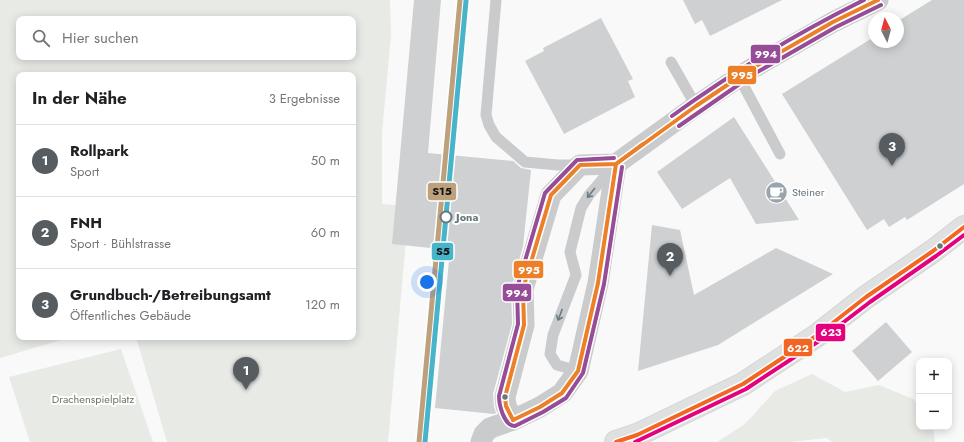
<!DOCTYPE html>
<html lang="de">
<head>
<meta charset="utf-8">
<style>
  :root { --surface:#fff; --page:#f6f6f6; --text:#202124; --muted:#757577; --line:#e0e0e0; --accent:#575c60 }
  body { margin:0; font-family:Jost,sans-serif; background:var(--page); color:var(--text) }
  .controls { position:absolute; right:12px; bottom:12px; display:grid; overflow:hidden; border-radius:8px; box-shadow:0 2px 10px #0003 }
  .controls button { width:36px; height:36px; display:grid; place-items:center; padding:0; border:0; border-bottom:1px solid var(--line); background:var(--surface); color:var(--text); font:20px sans-serif }
  .compass { position:absolute; left:868px; top:12px; width:36px; height:36px; border-radius:50%; background:var(--surface); box-shadow:0 2px 10px #0003; rotate:354deg }
  .you { position:absolute; left:427px; top:282px; width:14px; height:14px; margin:-10px; border:3px solid #fff; border-radius:50%; background:#1a73e8; box-shadow:0 0 0 6px #1a73e833 }
  .badge { display:grid; place-items:center; width:26px; height:26px; border-radius:50%; background:var(--accent); color:#fff; font-size:13px; font-weight:700 }
  .pin { position:absolute; translate:-50% -33px; filter:drop-shadow(0 1px 2px #0008) }
  .pin::after { content:''; position:absolute; top:21px; width:14px; height:12px; background:inherit; clip-path:polygon(0 0,100% 0,50% 100%) }
  .list { margin:0; padding:0; list-style:none }
  h2 { display:flex; justify-content:space-between; align-items:center; height:52px; margin:0; padding:0 16px; font-size:17px }
  h2 small { font-size:13px; font-weight:400; color:var(--muted) }
  .list li { display:grid; grid-template-columns:26px 1fr auto; gap:12px; align-items:center; box-sizing:border-box; height:72px; padding:0 16px; border-top:1px solid var(--line) }
  .list b { display:block; font-size:15px; white-space:nowrap }
  .list p { margin:0; font-size:13px; white-space:nowrap; color:var(--muted) }
  .list em { font-size:13px; font-style:normal; color:var(--muted) }
  .icon { flex:none; width:22px; height:22px; fill:none; stroke:currentColor; stroke-width:2; stroke-linecap:round; stroke-linejoin:round }
  .map { position:relative; flex:none; width:964px; height:442px; overflow:hidden }
  .search { position:absolute; background:var(--surface); box-shadow:0 2px 10px #0003; left:16px; top:16px; width:340px; height:44px; display:flex; align-items:center; gap:10px; box-sizing:border-box; padding:0 14px; border-radius:8px; color:var(--muted); font-size:15px }
  .panel { position:absolute; background:var(--surface); box-shadow:0 2px 10px #0003; left:16px; top:72px; width:340px; height:268px; border-radius:8px }
  .map>svg:first-child { display:block }
  .green { fill:#e8eae6; fill-rule:evenodd }
  .building { fill:#ced0d1 }
  .lines { fill:none; stroke-linecap:round; stroke-linejoin:round }
  .primary-casing { stroke:#d4d5d5; stroke-width:24 }
  .service { stroke:#cacbcc; stroke-width:11 }
  .minor { stroke:#cacbcc; stroke-width:21 }
  .primary { stroke:#dfe0e0; stroke-width:22 }
  .bus-1-casing { stroke:#fff; stroke-width:7 }
  .bus-2-casing { stroke:#fff; stroke-width:7 }
  .bus-3-casing { stroke:#fff; stroke-width:7 }
  .bus-4-casing { stroke:#fff; stroke-width:7 }
  .bus-1 { stroke:#f26522; stroke-width:4 }
  .bus-2 { stroke:#ec8028; stroke-width:4 }
  .bus-3 { stroke:#e5007d; stroke-width:4 }
  .bus-4 { stroke:#974c98; stroke-width:4 }
  .rail-1-casing { stroke:#fff; stroke-width:8 }
  .rail-2-casing { stroke:#fff; stroke-width:8 }
  .rail-1 { stroke:#bda07c; stroke-width:5 }
  .rail-2 { stroke:#48b4ca; stroke-width:5 }
  .oneway { stroke:#6c7b83 }
  .stop-dot { fill:#fff; stroke:#67777f; stroke-width:2 }
  .bus-dot { fill:#67777f; stroke:#fff; stroke-width:1.5 }
  .labels { text-anchor:middle; dominant-baseline:central; stroke-width:4; stroke-linejoin:round; paint-order:stroke }
  .poi-label { font-size:11px; fill:#67777f; stroke:#fff; text-anchor:start }
  .stop-label { font-size:11px; font-weight:bold; fill:#67777f; stroke:#fff; text-anchor:start }
  .park-label { font-size:11px; fill:#6a7866; stroke:#fff }
  .line-badge { stroke:#fff; stroke-width:1.5 }
  .badge-label { font-size:11px; text-anchor:middle; font-weight:bold; fill:#fff }
  .pale-badge-label { font-size:11px; text-anchor:middle; font-weight:bold; fill:#111 }
</style>
</head>
<body>
<div class="map">
<svg width="964" height="442" viewBox="0 0 964 442">
  <rect width="100%" height="100%" fill="#f9f9f9"/>
  <g class="green">
    <path d="M0 0H390L391 35 382 133V204L409 206 388 442H167L136 337H353V75H19V337H71L0 358ZM19 19H353V57H19Z"/>
    <path d="M121 349 153 442H30L9 377Z"/>
    <path d="M812 374 845 392 879 385 913 399 919 405V427H933L935 442H832L827 438 789 442H717L745 424 775 391Z"/>
  </g>
  <g class="building">
    <path d="M414 0H441L428 153 513 161 521 168 531 170 523 246 511 289 512 324 493 394 494 407 496 413 494 414 435 408 450 250 392 244Z"/>
    <path d="M683 0H782L710 36 702 20 695 24Z"/>
    <path d="M932 0H964V184L907 220 905 217 889 227 884 219 867 230 782 94 874 37V42H898V21Z"/>
    <path d="M601 18 633 79 628 81 635 97 564 134 525 61 544 51 543 48Z"/>
    <path d="M734 117 767 169 799 220 756 224 730 178 682 209 657 172Z"/>
    <path d="M652 225 680 230 694 295 776 248 833 274 718 345 638 371Z"/>
    <path d="M886 322 912 352 878 381 852 351Z"/>
  </g>
  <g class="lines">
    <defs>
      <path id="primary" d="M616 442 637 435 743 384 816 336 866 297 933 251 964 227"/>
    </defs>
    <use href="#primary" class="primary-casing"/>
    <g class="service">
      <path d="M496 0 486 115 489 125 496 137 525 162 558 165H580"/>
      <path d="M671 62 696 106"/>
      <path d="M739 77 780 154"/>
      <path d="M578 371 557 365 550 354 553 335 576 275 570 252 581 208 589 195 613 167"/>
    </g>
    <g class="minor">
      <path d="M513 420 506 406 505 397 524 325 523 289 551 195 580 165 616 164 696 106 751 69 833 22 878 0"/>
      <path d="M481 442 484 434 490 428 513 420 540 407 562 393 578 371 598 283 616 164"/>
    </g>
    <use href="#primary" class="primary"/>
    <defs>
      <path id="bus-1" d="M616 442 637 435 743 384 816 336 866 297 933 251 964 227"/>
      <g id="bus-2">
        <path d="M513 420 506 406 505 397 524 325 523 289 551 195 580 165 616 164 696 106 751 69 833 22 878 0"/>
        <path d="M513 420 540 407 562 393 578 371 598 283 616 164 643 144"/>
      </g>
      <path id="bus-3" d="M635 442 746 389 819 341 870 302 936 256 964 235"/>
      <g id="bus-4">
        <path d="M672 116C733 72 797 33 864 0"/>
        <path d="M679 126 754 74 836 27 881 5"/>
        <path d="M614 158 577 160 545 193 517 288 518 324 499 396C499 405 504 426 515 426L543 412 566 398 583 373 604 284 622 167"/>
      </g>
    </defs>
    <use href="#bus-1" class="bus-1-casing"/>
    <use href="#bus-2" class="bus-2-casing"/>
    <use href="#bus-3" class="bus-3-casing"/>
    <use href="#bus-4" class="bus-4-casing"/>
    <use href="#bus-1" class="bus-1"/>
    <use href="#bus-2" class="bus-2"/>
    <use href="#bus-3" class="bus-3"/>
    <use href="#bus-4" class="bus-4"/>
    <defs>
      <path id="rail-1" d="M419 442 460 0"/>
      <path id="rail-2" d="M425 442 466 1"/>
    </defs>
    <use href="#rail-1" class="rail-1-casing"/>
    <use href="#rail-2" class="rail-2-casing"/>
    <use href="#rail-1" class="rail-1"/>
    <use href="#rail-2" class="rail-2"/>
  </g>
  <defs><path id="oneway-shaft" d="M-6 0H5M1.5-3L5.5 0L1.5 3" fill="none" stroke-width="1.6" stroke-linecap="round" stroke-linejoin="round"/></defs>
  <g class="oneway">
    <use href="#oneway-shaft" transform="translate(591 193) rotate(128)"/>
    <use href="#oneway-shaft" transform="translate(560 315) rotate(111)"/>
  </g>
  <defs>
    <symbol id="cafe-disc" viewBox="-11 -11 22 22"><circle r="9.5" fill="#9aa4aa" stroke="#fff"/><path d="M-5.5-4.5H6V0H3Q3 3.5 0 3.5H-2.5Q-5.5 3.5-5.5 0ZM3-3.2v2h1.7v-2ZM-6 4.5H4V6H-6Z" fill="#fff"/></symbol>
  </defs>
  <g fill-rule="evenodd">
    <use href="#cafe-disc" x="764" y="180" width="25" height="25"/>
  </g>
  <circle class="stop-dot" cx="446" cy="217" r="5.5"/>
  <g class="bus-dot">
    <circle cx="940" cy="246" r="3.5"/>
    <circle cx="505" cy="397" r="3.5"/>
  </g>
  <g class="labels">
    <g class="poi-label">
      <text x="792" y="192">Steiner</text>
    </g>
    <g class="stop-label">
      <text x="456" y="217">Jona</text>
    </g>
    <g class="park-label">
      <text x="93" y="399">Drachenspielplatz</text>
    </g>
  </g>
  <g class="line-badge">
    <rect x="750" y="44" width="31" height="20" rx="4" fill="#974c98"/>
    <rect x="727" y="65" width="30" height="20" rx="4" fill="#ec8028"/>
    <rect x="427" y="182" width="30" height="19" rx="4" fill="#bda07c"/>
    <rect x="431" y="242" width="23" height="19" rx="4" fill="#48b4ca"/>
    <rect x="513" y="260" width="31" height="19" rx="4" fill="#ec8028"/>
    <rect x="502" y="283" width="30" height="19" rx="4" fill="#974c98"/>
    <rect x="815" y="323" width="31" height="19" rx="4" fill="#e5007d"/>
    <rect x="783" y="338" width="30" height="19" rx="4" fill="#f26522"/>
  </g>
  <g class="badge-label">
    <text x="766" y="58">994</text>
    <text x="742" y="79">995</text>
    <text x="529" y="274">995</text>
    <text x="517" y="297">994</text>
    <text x="831" y="336">623</text>
    <text x="798" y="352">622</text>
  </g>
  <g class="pale-badge-label">
    <text x="442" y="195">S15</text>
    <text x="443" y="255">S5</text>
  </g>
</svg>
<div class="controls">
<button>+</button>
<button>−</button>
</div>
<svg class="compass" viewBox="-18 -18 36 36"><path d="M0-13l5 13h-10z" fill="#e53935"/><path d="M0 13l5-13h-10z" fill="#757577"/></svg>
<div class="you"></div>
<div class="pin badge" style="left:246px;top:390px">1</div>
<div class="pin badge" style="left:670px;top:276px">2</div>
<div class="pin badge" style="left:892px;top:166px">3</div>
<div class="search"><svg class="icon" aria-label="search" viewBox="0 0 24 24"><circle cx="10" cy="10" r="6"/><path d="M15 15l6 6"/></svg>Hier suchen</div>
<section class="panel">
<h2>In der Nähe<small>3 Ergebnisse</small></h2>
<ul class="list">
<li><span class="badge">1</span><div><b>Rollpark</b><p>Sport</p></div><em>50 m</em></li>
<li><span class="badge">2</span><div><b>FNH</b><p>Sport · Bühlstrasse</p></div><em>60 m</em></li>
<li><span class="badge">3</span><div><b>Grundbuch-/Betreibungsamt</b><p>Öffentliches Gebäude</p></div><em>120 m</em></li>
</ul>
</section>
</div>
</body>
</html>
